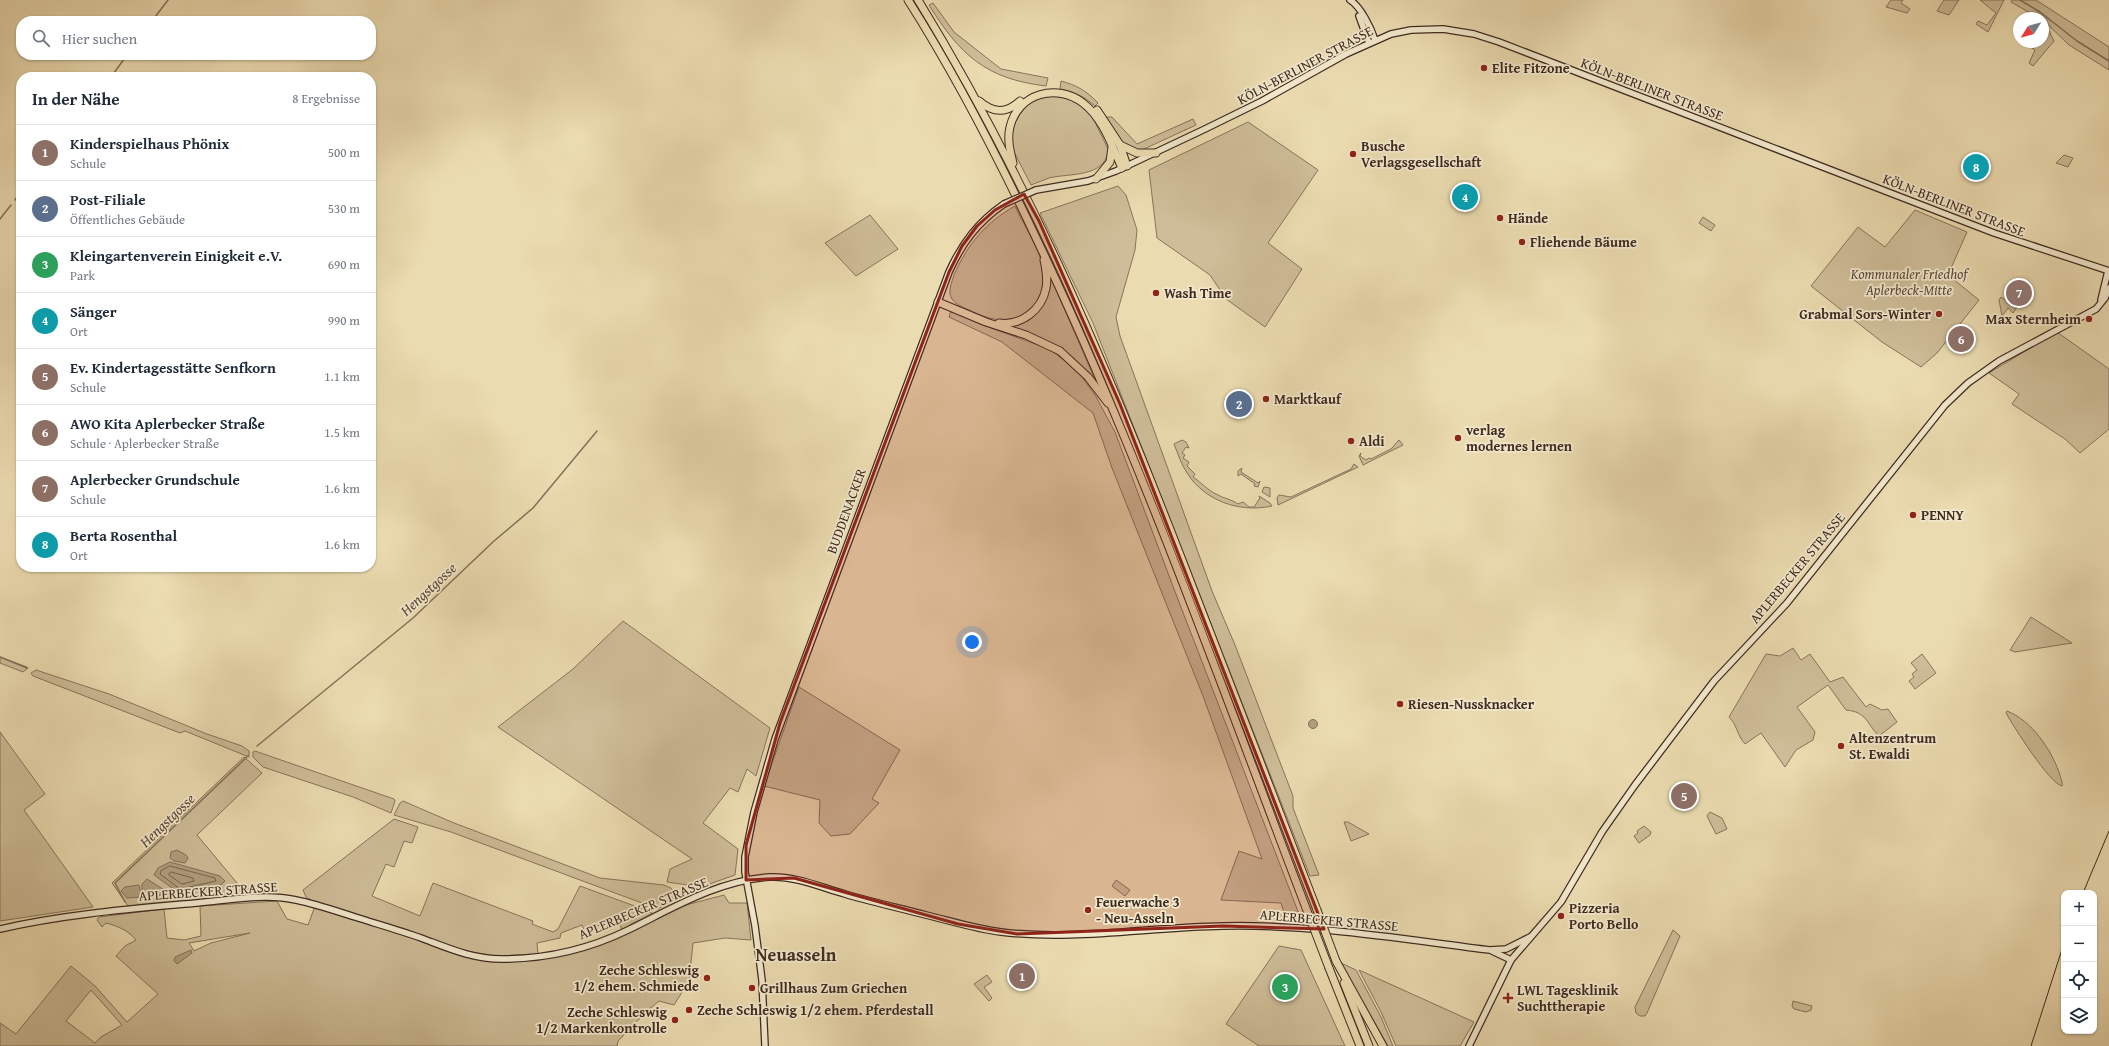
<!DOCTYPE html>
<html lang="de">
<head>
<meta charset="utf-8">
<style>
  :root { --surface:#fff; --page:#f6f6f7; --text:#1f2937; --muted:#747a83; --line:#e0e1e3; --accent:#111827 }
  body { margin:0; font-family:"Gentium Book Plus",serif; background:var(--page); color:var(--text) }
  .controls { position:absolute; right:12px; bottom:12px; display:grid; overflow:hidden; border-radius:8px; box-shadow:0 1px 3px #0004 }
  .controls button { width:36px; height:36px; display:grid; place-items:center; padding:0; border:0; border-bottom:1px solid var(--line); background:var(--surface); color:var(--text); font:20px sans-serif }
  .compass { position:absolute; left:2013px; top:12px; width:36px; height:36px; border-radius:50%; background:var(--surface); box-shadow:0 1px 3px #0004; rotate:233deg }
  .you { position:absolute; left:972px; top:642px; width:14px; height:14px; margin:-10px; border:3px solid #fff; border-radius:50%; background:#1a73e8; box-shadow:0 0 0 6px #1a73e833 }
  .badge { display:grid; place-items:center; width:26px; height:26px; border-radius:50%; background:var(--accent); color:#fff; font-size:13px; font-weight:700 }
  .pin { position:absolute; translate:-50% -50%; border:2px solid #fff; box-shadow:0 1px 4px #0006 }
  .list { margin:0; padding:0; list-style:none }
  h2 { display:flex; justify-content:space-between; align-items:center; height:52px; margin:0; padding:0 16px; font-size:17px }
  h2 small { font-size:13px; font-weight:400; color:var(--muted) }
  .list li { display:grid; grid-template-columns:26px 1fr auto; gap:12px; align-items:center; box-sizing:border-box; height:56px; padding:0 16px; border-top:1px solid var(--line) }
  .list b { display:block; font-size:15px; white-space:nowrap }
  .list p { margin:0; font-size:13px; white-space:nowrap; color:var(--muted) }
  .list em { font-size:13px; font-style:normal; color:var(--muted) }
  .icon { flex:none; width:22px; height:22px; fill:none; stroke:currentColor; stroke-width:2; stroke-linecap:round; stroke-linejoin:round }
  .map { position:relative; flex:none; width:2109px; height:1046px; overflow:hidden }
  .search { position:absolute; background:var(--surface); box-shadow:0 1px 3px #0004; left:16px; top:16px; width:360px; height:44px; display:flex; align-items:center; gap:10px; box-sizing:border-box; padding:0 14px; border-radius:16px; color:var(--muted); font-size:15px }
  .panel { position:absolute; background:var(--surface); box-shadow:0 1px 3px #0004; left:16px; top:72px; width:360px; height:500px; border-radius:16px }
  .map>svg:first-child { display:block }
  .green { fill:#cebd98; stroke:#86745c; fill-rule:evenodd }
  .water { fill:#b19f7f; stroke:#837159 }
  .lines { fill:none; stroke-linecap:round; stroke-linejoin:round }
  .shore { stroke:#786550; stroke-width:1 }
  .stream { stroke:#837159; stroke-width:1.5 }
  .secondary-casing { stroke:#3f2b21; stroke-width:8 }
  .highway-casing { stroke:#3f2b21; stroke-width:9 }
  .secondary { stroke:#f2e8cc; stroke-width:5.5 }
  .highway { stroke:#ebdbb0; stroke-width:7 }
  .tram { stroke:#3f2b21; stroke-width:1 }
  .secondary-bridge-casing { stroke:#3f2b21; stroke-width:8; stroke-linecap:butt }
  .highway-bridge-casing { stroke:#3f2b21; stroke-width:9; stroke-linecap:butt }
  .secondary-bridge { stroke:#f2e8cc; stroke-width:5.5 }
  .highway-bridge { stroke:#ebdbb0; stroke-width:7 }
  .marked { fill:#8f2418; fill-opacity:0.2; stroke:#8f2418; stroke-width:3; stroke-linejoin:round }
  .poi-dot { fill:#8f2418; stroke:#f2e8cc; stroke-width:1.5 }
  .labels { text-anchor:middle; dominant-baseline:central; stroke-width:3.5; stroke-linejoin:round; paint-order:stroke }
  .street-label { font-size:14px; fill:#3f2b21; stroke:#f2e8cc }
  .poi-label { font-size:14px; font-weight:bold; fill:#3f2b21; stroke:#f2e8cc; text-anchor:start }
  .park-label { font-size:14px; font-style:italic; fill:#5c4839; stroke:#f2e8cc }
  .water-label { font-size:15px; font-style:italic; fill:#5c4838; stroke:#f2e8cc }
  .district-label { font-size:18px; font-weight:bold; fill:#3f2b21; stroke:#f2e8cc }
</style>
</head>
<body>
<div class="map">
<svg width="2109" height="1046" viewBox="0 0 2109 1046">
  <rect width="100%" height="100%" fill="#ebdbb0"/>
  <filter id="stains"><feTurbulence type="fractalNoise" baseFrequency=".005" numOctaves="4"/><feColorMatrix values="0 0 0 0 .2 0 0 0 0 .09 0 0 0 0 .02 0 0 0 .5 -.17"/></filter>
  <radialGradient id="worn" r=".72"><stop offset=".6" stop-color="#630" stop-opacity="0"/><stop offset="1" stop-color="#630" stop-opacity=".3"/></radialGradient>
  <g class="green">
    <path d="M1891 0H1903L1901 3 1910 9 1907 13 1886 7Z"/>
    <path d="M1944 0H1959L1949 15 1937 11Z"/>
    <path d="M1980 0H2004L1988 32 1976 24 1978 21 1987 25 1996 13Z"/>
    <path d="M2012 0H2036L2109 47V70L2069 45 2043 20V18H2039L2011 2Z"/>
    <path d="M933 3 954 32 1001 69 1048 78 1046 86C986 79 960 55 929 5Z"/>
    <path d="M2043 25 2049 31 2054 41 2033 66 2029 63 2035 50 2027 45 2029 42H2043Z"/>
    <path d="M1061 81C1076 85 1087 91 1098 103L1095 106C1084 96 1074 92 1060 89Z"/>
    <path d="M1060 95 1083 106 1092 116 1108 149C1107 178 1069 173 1049 178 1043 180 1037 183 1031 185L1012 148 1011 135 1019 111 1037 98Z"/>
    <path d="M1106 117H1112L1137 144 1193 119 1196 125 1142 150C1122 151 1115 131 1106 117Z"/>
    <path d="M1248 122 1318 170 1268 243 1302 269 1265 327 1226 299 1210 275 1157 238 1149 170Z"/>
    <path d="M2064 155 2073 158 2068 167 2056 163Z"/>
    <path d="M1118 186 1126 195 1137 230 1135 250 1116 317 1120 336 1212 591 1235 645 1293 796V808L1319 875 1310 876 1093 323 1040 213Z"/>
    <path d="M1015 206C1025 229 1044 253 1044 280 1045 285 1042 290 1040 295 1029 329 994 323 969 310 964 308 955 304 952 299 947 292 952 282 954 275 967 245 986 222 1015 206Z"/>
    <path d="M1915 210 1967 232 1948 275 1979 300 1937 353 1921 367 1882 342 1811 286 1858 227 1885 247Z"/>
    <path d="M870 215 898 249 856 276 825 243Z"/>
    <path d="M1703 217 1715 225 1711 231 1699 223Z"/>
    <path d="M1049 274 1097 384 1070 356 1005 325 1032 315Z"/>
    <path d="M2001 297 2017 307 2013 313 2008 308 2002 316 1999 300Z"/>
    <path d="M951 310 980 324 1049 349 1076 369 1095 395 1115 432 1174 589 1299 914 1285 915 1281 903 1221 900 1239 851 1262 859 1203 696 1112 468 1093 413 1002 342 949 317Z"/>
    <path d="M2057 332 2109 369V429L2080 453 2065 439 2012 404 2019 394 1989 373Z"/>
    <path d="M1182 440 1186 442 1189 448 1186 447 1182 453 1185 455 1183 458 1189 462 1187 466 1195 474 1193 477C1202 483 1207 490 1218 495 1225 499 1231 499 1238 504L1243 502 1249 507H1254L1260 498 1259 496 1270 503 1272 506C1239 513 1205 501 1187 473 1181 464 1178 454 1174 444Z"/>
    <path d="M1399 440 1403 445 1363 465 1359 456 1361 453 1360 456 1366 460 1369 458 1371 459 1391 449Z"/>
    <path d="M1354 464 1358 467 1278 505 1277 498 1279 495 1291 497 1351 469Z"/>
    <path d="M1242 468 1241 472 1258 483 1260 481 1258 487 1254 486 1255 484 1241 474 1238 476V471Z"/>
    <path d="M1264 487 1270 488V497L1262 492Z"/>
    <path d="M2031 617 2072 643 2015 652 2010 650Z"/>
    <path d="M623 621 770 728 756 776 747 769 738 792 730 788 703 823 738 849 735 875 701 887 667 882 670 869 692 859 498 727 573 669Z"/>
    <path d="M1793 648 1801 660 1810 654 1830 682 1843 677 1866 707 1870 704 1882 710 1888 709 1897 722 1879 736C1866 723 1867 712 1846 710L1828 685 1797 707 1815 732 1813 740 1796 750 1785 767 1761 733 1745 744C1736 734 1738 726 1729 717L1766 654 1780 656Z"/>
    <path d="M1922 654 1936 673 1915 689 1909 681 1914 677 1912 674 1917 670 1911 663Z"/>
    <path d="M0 657 27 667 28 668 23 672 0 663Z"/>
    <path d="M36 670 109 694 207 734 242 746 249 751V757L185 731 180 733 33 676 31 673Z"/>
    <path d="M799 687 900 750 872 799 879 803 850 834 831 836 819 823 820 800 764 786Z"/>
    <path d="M2007 711C2032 721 2050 748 2059 772 2060 777 2063 782 2062 786 2049 783 2014 727 2006 713Z"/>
    <path d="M0 732 45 794 24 810 93 907 0 921Z"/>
    <path d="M255 751 394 799 395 801 391 813 353 797 263 767 253 757V752Z"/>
    <path d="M244 757 262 773 197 835 242 889H261L265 896 128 906 112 883Z"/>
    <path d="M403 801 454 823 600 878 664 885 671 888 677 897 658 909 451 832 394 815 400 803Z"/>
    <path d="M1710 812 1722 818 1727 829 1716 834 1707 816Z"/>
    <path d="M394 819 418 827 412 843 404 841 394 867 386 864 372 896 420 916 433 883 533 921 532 924 553 932 558 929 580 886 651 912 652 914 622 930 618 919 584 930 582 925 561 933 560 938 537 943 538 954 495 956 459 950 398 928 316 903 306 897 303 890Z"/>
    <path d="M1344 822H1348L1369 834 1351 841Z"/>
    <path d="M1644 826 1651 832 1650 835 1639 843 1634 836 1638 833 1637 831Z"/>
    <path d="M1116 880 1130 890 1125 896 1112 886Z"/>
    <path d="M724 895 729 903H747L751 940 725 938 693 943 689 981 674 1005 659 1001 646 1012 618 1041 617 1046H0V1023L16 1034 71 966 95 986 127 1022 158 994 116 956 125 946 136 940C129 931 118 926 106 923L102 927 97 920 99 917 164 909 167 938 184 940 201 936 200 906 277 901 287 919 308 925 315 906 489 959 565 952 643 924 686 905ZM250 933 211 943 194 951 189 943ZM91 990 122 1025 101 1037 95 1043 66 1021Z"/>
    <path d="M1673 930 1680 936 1647 1013 1645 1016H1640L1636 1013 1635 1007Z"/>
    <path d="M1279 946 1301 950 1345 1046H1259L1226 1024Z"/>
    <path d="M1341 963 1356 970 1381 1017 1393 1046H1388Z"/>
    <path d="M1359 970 1474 1022 1460 1046H1396L1381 1012Z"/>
    <path d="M987 975 992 982 984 987 992 998 989 1001 974 984Z"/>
    <path d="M1793 1001 1812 1006 1811 1010 1806 1012 1794 1009 1792 1006Z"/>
  </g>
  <g class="water">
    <circle cx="1313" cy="724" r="4.5"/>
    <path d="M177 850 186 855 188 858 185 863 174 861 170 858 171 852Z"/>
    <path d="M170 862 220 876 225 881 221 885 179 893 154 875 158 868Z"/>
    <path d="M147 879 169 893V895L146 897 142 892V884Z"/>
    <path d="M139 885 142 897 127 898 121 891 125 887Z"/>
    <path d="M191 950 192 953 177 964 174 961 175 957Z"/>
  </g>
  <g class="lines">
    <g class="shore">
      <path d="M170 866 215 878 216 881 180 889 160 874 161 871Z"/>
      <path d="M171 872 193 878 194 881 182 884 169 875Z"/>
    </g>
    <g class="stream">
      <path d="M2020 0 2040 12 2077 41 2109 61"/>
      <path d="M152 21 168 0"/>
      <path d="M111 77 127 55"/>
      <path d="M15 200 21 192"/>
      <path d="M0 219 11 205"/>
      <path d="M0 657 27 668"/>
      <path d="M257 746 413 618 494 541 533 508 597 431"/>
      <path d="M125 902 115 883 248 756"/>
    </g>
    <defs>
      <g id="secondary">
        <path d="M1350 0C1361 7 1371 28 1375 40"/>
        <path d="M1359 16 1369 43"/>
        <path d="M1036 190 1088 181 1116 171 1205 129 1262 101 1346 54 1391 34 1411 30 1443 29 1474 34 1499 42 1994 233 2109 271"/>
        <path d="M2101 300 2108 271"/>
        <path d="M0 929C65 914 131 909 197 903 229 900 265 893 296 900 316 904 336 911 355 917 377 924 399 930 421 938 448 948 472 959 502 959 545 959 589 949 628 930 673 908 719 880 770 877 796 876 820 887 845 894 872 902 899 908 926 915 951 921 976 929 1001 932 1074 941 1149 927 1223 926 1312 924 1401 939 1490 950L1506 949 1530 937"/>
        <path d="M1492 951 1511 960"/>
        <path d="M765 1046 762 980 755 926 745 872V857L754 812 775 739 949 272C962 243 978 222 1004 204"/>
        <path d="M1469 1046 1511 960 1561 902 1602 832 1635 785 1714 681 1787 603 1945 405 1968 383 1999 361 2096 309 2105 298 2109 288"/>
      </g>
      <g id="highway">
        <path d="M908 0C957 77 999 159 1038 242 1141 458 1221 685 1306 908"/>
        <path d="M918 0C1027 177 1107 367 1182 560 1228 677 1272 793 1317 910"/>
        <path d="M979 101C993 113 1006 114 1020 101"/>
        <path d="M1097 110 1120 145 1127 166"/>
        <path d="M1120 145 1137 153H1156"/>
        <path d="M1013 163C1010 151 1007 139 1010 127 1018 93 1057 83 1083 103 1103 118 1112 146 1122 168"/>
        <path d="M1096 179 1110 162 1112 147"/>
        <path d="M938 302 986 322 1026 335 1060 351 1088 377 1108 403"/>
        <path d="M999 323C1021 326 1042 310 1046 288 1048 278 1046 269 1044 260"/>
        <path d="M1336 961 1383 1046"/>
        <path d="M1329 968 1360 1046"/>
        <path d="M1344 983 1369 1046"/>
      </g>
    </defs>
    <use href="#secondary" class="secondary-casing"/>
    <use href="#highway" class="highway-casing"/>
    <use href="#secondary" class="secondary"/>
    <use href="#highway" class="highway"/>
    <g class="tram">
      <path d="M2083 893 2109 831"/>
      <path d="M2031 1046 2064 943"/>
    </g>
    <defs>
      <path id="secondary-bridge" d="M1004 204 1036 190"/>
      <g id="highway-bridge">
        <path d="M1306 908 1329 968"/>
        <path d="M1317 910 1336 961"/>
      </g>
    </defs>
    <use href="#secondary-bridge" class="secondary-bridge-casing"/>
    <use href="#highway-bridge" class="highway-bridge-casing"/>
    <use href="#secondary-bridge" class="secondary-bridge"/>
    <use href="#highway-bridge" class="highway-bridge"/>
  </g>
  <path class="marked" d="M1024 194 1039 221 1120 404 1324 929 1223 926 1017 934 958 924 794 878 746 880V845L780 723 949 272 962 246 977 226 995 210Z"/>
  <g class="poi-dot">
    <circle cx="1484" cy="68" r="4"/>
    <circle cx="1353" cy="154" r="4"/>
    <circle cx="1500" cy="218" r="4"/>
    <circle cx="1522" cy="242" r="4"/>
    <circle cx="1156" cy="293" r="4"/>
    <circle cx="1939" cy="314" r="4"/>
    <circle cx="2089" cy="319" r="4"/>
    <circle cx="1266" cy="399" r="4"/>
    <circle cx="1458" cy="438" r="4"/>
    <circle cx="1351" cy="441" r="4"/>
    <circle cx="1913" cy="515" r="4"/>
    <circle cx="1400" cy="704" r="4"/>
    <circle cx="1841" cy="746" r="4"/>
    <circle cx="1088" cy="910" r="4"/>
    <circle cx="1561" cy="916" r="4"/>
    <circle cx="707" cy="978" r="4"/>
    <circle cx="752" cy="988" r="4"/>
    <path d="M1506 992h4v4h4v4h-4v4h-4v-4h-4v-4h4z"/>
    <circle cx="689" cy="1010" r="4"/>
    <circle cx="675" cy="1020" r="4"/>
  </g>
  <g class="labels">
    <g class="street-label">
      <text transform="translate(1305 65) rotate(-28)">KÖLN-BERLINER STRASSE</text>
      <text transform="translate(1652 89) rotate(21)">KÖLN-BERLINER STRASSE</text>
      <text transform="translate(1954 205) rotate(21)">KÖLN-BERLINER STRASSE</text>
      <text transform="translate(846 511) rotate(-70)">BUDDENACKER</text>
      <text transform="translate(1797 568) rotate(-50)">APLERBECKER STRASSE</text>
      <text transform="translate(208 891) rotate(-4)">APLERBECKER STRASSE</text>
      <text transform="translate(643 908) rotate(-23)">APLERBECKER STRASSE</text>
      <text transform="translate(1329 920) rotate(5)">APLERBECKER STRASSE</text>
    </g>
    <g class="poi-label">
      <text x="1492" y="68">Elite Fitzone</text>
      <text x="1361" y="146">Busche<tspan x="1361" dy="16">Verlagsgesellschaft</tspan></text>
      <text x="1508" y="218">Hände</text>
      <text x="1530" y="242">Fliehende Bäume</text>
      <text x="1164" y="293">Wash Time</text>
      <text x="1931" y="314" text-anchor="end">Grabmal Sors-Winter</text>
      <text x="2081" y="319" text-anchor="end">Max Sternheim</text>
      <text x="1274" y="399">Marktkauf</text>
      <text x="1466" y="430">verlag<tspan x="1466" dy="16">modernes lernen</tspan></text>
      <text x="1359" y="441">Aldi</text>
      <text x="1921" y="515">PENNY</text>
      <text x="1408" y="704">Riesen-Nussknacker</text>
      <text x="1849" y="738">Altenzentrum<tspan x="1849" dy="16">St. Ewaldi</tspan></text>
      <text x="1096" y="902">Feuerwache 3<tspan x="1096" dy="16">- Neu-Asseln</tspan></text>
      <text x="1569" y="908">Pizzeria<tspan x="1569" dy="16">Porto Bello</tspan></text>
      <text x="699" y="970" text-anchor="end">Zeche Schleswig<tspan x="699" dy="16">1/2 ehem. Schmiede</tspan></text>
      <text x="760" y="988">Grillhaus Zum Griechen</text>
      <text x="1517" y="990">LWL Tagesklinik<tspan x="1517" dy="16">Suchttherapie</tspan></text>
      <text x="697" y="1010">Zeche Schleswig 1/2 ehem. Pferdestall</text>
      <text x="667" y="1012" text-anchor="end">Zeche Schleswig<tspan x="667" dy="16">1/2 Markenkontrolle</tspan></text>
    </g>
    <g class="park-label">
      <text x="1909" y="274">Kommunaler Friedhof<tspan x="1909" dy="16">Aplerbeck-Mitte</tspan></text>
    </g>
    <g class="water-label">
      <text transform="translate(428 589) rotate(-43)">Hengstgosse</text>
      <text transform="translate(167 820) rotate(-44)">Hengstgosse</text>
    </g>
    <g class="district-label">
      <text x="796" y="954">Neuasseln</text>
    </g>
  </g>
  <rect width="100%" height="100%" filter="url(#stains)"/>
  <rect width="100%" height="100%" fill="url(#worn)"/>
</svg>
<div class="controls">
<button>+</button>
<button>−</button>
<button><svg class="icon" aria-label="locate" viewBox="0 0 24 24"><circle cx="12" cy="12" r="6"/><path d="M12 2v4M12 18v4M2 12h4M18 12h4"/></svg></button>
<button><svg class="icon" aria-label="layers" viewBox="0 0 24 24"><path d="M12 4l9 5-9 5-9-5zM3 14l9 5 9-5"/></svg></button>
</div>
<svg class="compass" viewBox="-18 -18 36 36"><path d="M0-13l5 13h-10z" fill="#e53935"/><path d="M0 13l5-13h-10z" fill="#747a83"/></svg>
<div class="you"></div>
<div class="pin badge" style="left:1022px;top:976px;background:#8d6e63">1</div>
<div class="pin badge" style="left:1239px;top:404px;background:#5c6f8a">2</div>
<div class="pin badge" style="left:1285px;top:987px;background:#2e9e5b">3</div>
<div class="pin badge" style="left:1465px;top:197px;background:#0f9aa8">4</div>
<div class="pin badge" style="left:1684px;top:796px;background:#8d6e63">5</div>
<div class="pin badge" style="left:1961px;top:339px;background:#8d6e63">6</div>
<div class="pin badge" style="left:2019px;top:293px;background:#8d6e63">7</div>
<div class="pin badge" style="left:1976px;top:167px;background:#0f9aa8">8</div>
<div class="search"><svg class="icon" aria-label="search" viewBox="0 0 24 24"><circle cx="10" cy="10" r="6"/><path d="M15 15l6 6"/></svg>Hier suchen</div>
<section class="panel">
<h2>In der Nähe<small>8 Ergebnisse</small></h2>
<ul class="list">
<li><span class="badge" style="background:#8d6e63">1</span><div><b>Kinderspielhaus Phönix</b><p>Schule</p></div><em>500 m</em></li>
<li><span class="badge" style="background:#5c6f8a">2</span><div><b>Post-Filiale</b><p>Öffentliches Gebäude</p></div><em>530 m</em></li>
<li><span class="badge" style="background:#2e9e5b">3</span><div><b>Kleingartenverein Einigkeit e.V.</b><p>Park</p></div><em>690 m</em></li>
<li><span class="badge" style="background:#0f9aa8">4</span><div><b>Sänger</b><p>Ort</p></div><em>990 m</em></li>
<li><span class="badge" style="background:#8d6e63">5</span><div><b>Ev. Kindertagesstätte Senfkorn</b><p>Schule</p></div><em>1.1 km</em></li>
<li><span class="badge" style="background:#8d6e63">6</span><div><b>AWO Kita Aplerbecker Straße</b><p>Schule · Aplerbecker Straße</p></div><em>1.5 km</em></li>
<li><span class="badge" style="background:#8d6e63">7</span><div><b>Aplerbecker Grundschule</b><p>Schule</p></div><em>1.6 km</em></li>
<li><span class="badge" style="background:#0f9aa8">8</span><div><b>Berta Rosenthal</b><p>Ort</p></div><em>1.6 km</em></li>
</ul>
</section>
</div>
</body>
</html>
